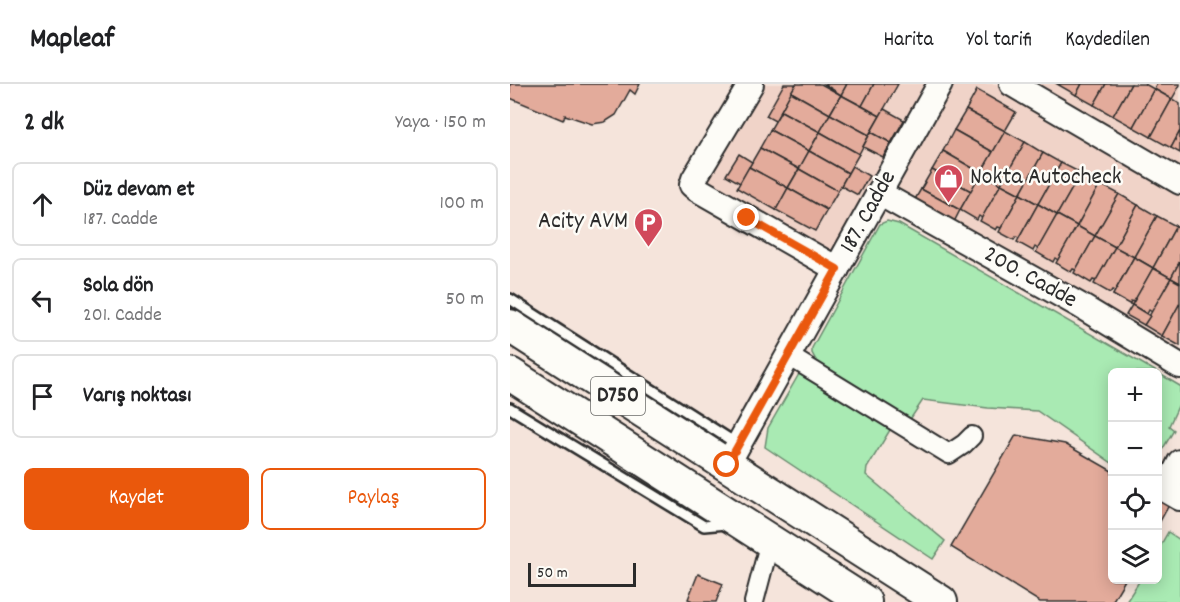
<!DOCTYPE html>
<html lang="tr">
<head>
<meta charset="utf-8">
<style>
  :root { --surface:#fff; --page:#f6f6f6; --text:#202124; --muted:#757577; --line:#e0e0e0; --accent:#ea580c }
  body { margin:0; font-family:Dekko,sans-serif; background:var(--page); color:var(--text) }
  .controls { position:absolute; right:18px; bottom:18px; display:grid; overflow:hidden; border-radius:9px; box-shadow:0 3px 15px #0003 }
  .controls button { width:54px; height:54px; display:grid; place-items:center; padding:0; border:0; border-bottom:2px solid var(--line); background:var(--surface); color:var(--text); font:30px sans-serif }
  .scale { position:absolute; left:18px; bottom:15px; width:108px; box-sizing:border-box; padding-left:6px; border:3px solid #2b2b2b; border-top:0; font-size:16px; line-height:21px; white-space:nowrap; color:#2b2b2b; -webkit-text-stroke:4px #fdfcf7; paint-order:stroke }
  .stop { position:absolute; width:18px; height:18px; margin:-14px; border:4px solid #ea580c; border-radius:50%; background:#fff }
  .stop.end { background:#ea580c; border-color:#fff; box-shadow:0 2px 6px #0008 }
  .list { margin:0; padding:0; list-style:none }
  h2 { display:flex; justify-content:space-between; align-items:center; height:78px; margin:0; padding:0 24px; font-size:26px }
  h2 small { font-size:20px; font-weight:400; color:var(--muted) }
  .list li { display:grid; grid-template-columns:39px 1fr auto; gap:18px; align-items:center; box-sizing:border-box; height:84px; margin:0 12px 12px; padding:0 12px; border:2px solid var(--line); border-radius:9px }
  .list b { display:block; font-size:22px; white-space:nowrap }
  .list p { margin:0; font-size:20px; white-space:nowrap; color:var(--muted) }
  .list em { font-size:20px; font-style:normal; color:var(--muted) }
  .actions { display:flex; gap:12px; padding:18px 24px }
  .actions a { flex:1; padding:14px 0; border:2px solid var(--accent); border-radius:9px; text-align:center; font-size:21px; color:var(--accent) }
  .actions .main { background:var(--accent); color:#fff }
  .icon { flex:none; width:33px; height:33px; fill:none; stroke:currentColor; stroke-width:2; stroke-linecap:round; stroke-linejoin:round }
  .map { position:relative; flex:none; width:670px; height:518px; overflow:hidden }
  header { display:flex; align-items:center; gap:36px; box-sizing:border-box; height:84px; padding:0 30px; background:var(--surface); border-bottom:2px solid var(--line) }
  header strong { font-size:28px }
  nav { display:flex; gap:33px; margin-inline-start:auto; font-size:21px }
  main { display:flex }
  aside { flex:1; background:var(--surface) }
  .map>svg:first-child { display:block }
  .built { fill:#f0d3c8 }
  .green { fill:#a9eab3; stroke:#6a8a6f; stroke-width:1.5 }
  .building { fill:#e3ab9b; stroke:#2b2b2b; stroke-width:1.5 }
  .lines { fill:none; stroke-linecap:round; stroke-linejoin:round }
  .lane-casing { stroke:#2b2b2b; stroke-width:14 }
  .street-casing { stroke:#2b2b2b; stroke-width:22 }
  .secondary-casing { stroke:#2b2b2b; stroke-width:28 }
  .highway-casing { stroke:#2b2b2b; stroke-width:36 }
  .lane { stroke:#fdfcf7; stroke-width:9 }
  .street { stroke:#fdfcf7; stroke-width:18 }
  .secondary { stroke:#fdfcf7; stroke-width:24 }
  .highway { stroke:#fdfcf7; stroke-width:32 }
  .route { stroke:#ea580c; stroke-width:8 }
  .labels { text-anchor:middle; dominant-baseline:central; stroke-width:5; stroke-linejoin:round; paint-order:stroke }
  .shield { fill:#fdfcf7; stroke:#6a6a68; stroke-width:1.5 }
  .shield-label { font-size:22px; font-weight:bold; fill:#2b2b2b }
  .poi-label { font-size:24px; fill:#2b2b2b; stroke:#fdfcf7; text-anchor:start }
  .street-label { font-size:24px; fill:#2b2b2b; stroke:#fdfcf7 }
</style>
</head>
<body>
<header>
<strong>Mapleaf</strong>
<nav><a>Harita</a><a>Yol tarifi</a><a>Kaydedilen</a></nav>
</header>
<main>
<aside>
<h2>2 dk<small>Yaya · 150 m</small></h2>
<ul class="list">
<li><svg class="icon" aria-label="ahead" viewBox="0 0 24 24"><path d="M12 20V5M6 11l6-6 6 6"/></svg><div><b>Düz devam et</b><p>187. Cadde</p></div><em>100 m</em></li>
<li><svg class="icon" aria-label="left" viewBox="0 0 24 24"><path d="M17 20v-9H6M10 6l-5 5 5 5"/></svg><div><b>Sola dön</b><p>201. Cadde</p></div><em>50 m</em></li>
<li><svg class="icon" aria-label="arrive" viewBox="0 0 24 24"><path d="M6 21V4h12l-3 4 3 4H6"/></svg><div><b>Varış noktası</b></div></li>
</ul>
<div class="actions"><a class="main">Kaydet</a><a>Paylaş</a></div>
</aside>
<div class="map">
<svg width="670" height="518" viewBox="0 0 670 518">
  <rect width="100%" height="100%" fill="#f5e4db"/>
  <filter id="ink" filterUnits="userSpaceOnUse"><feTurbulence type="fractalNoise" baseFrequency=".0167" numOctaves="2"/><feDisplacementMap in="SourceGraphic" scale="12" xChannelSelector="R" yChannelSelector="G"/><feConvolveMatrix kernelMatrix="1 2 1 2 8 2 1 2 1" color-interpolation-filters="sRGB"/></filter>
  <g filter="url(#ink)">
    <path class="built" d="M246 0H670V277L376 126 343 179 188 99Z"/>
    <g class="green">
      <path d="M377 137 389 140 647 288H602V379L527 327 478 324 413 316 399 337 308 280 302 269V264L370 140Z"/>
      <path d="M292 289 381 342 380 346 357 384 356 391 435 457 423 475 255 363 258 344 289 290Z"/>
      <path d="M648 289 670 302V318L659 342 664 346 648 373Z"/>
      <path d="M658 448 670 456V518H616L630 496H648V466Z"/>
    </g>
    <g class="building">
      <path d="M0 0H130L125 10 120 6 106 31 95 38 82 40 55 31 53 36 0 14Z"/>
      <path d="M274 0H286L265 37 256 32Z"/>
      <path d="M286 0H311L331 11 320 30 281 8Z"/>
      <path d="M314 0H337L331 11Z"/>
      <path d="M337 0H364L352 22 331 11Z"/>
      <path d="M364 0H388L370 32 352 22Z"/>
      <path d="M547 0H572L566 11Z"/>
      <path d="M572 0H596L584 21 566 11Z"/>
      <path d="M596 0H621L603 32 584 21Z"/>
      <path d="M621 0H635L644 5 623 43 603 32Z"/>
      <path d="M647 0H670V1L662 15 644 5Z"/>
      <path d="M644 5 662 15 641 53 623 43Z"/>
      <path d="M467 6 506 28 495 47 456 26Z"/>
      <path d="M281 8 320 30 310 48 271 27Z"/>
      <path d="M331 11 370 32 359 51 320 30Z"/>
      <path d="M662 15 670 20V47L661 64 641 53Z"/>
      <path d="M374 25 394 36 381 59 361 48Z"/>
      <path d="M456 26 495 47 483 68 444 46Z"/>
      <path d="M271 27 310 48 299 67 260 46Z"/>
      <path d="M320 30 359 51 349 70 310 48Z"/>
      <path d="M260 46 299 67 289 85 250 64Z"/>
      <path d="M444 46 483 68 471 89 433 67Z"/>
      <path d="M495 47 515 58 491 100 471 89Z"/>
      <path d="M670 47V69L661 64Z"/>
      <path d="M310 48 349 70 338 89 299 67Z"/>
      <path d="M361 48 381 59 373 73 353 63Z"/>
      <path d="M515 58 533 69 510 110 491 100Z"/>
      <path d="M250 64 289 85 278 104 239 83Z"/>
      <path d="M299 67 338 89 328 107 289 85Z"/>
      <path d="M433 67 471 89 461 107 422 86Z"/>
      <path d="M533 69 551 79 528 120 510 110Z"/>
      <path d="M229 70 242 78 230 99 216 91Z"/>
      <path d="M551 79 571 89 547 131 528 120Z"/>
      <path d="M342 82 359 92 348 111 331 102Z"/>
      <path d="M239 83 278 104 266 126 227 104Z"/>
      <path d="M289 85 328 107 317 126 278 104Z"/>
      <path d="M422 86 461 107 450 126 411 105Z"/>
      <path d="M471 89 491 100 472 134 469 132 467 136 450 126Z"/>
      <path d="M571 89 590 100 567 142 547 131Z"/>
      <path d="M491 100 510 110 491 144 488 143 486 146 470 137Z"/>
      <path d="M590 100 609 110 585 152 567 142Z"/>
      <path d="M278 104 317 126 305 147 266 126Z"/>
      <path d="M411 105 450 126 444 138 404 117Z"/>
      <path d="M510 110 528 120 509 154 506 153 504 156 489 148Z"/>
      <path d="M609 110 628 121 605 163 585 152Z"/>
      <path d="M528 120 547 131 528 165 525 163 523 167 507 158Z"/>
      <path d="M628 121 647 132 624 173 605 163Z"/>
      <path d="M547 131 567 142 548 176 545 174 543 178 526 168Z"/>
      <path d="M647 132 666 142 643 184 624 173Z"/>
      <path d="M567 142 585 152 566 186 563 185 561 188 546 179Z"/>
      <path d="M666 142 670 144V177L661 194 643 184Z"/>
      <path d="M585 152 605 163 586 197 583 196 581 199 564 189Z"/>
      <path d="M605 163 624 173 605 207 602 206 600 209 584 200Z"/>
      <path d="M624 173 643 184 622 221 603 211Z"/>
      <path d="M624 173 643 184 624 218 621 217 619 220 603 211Z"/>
      <path d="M670 177V199L661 194Z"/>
      <path d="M643 184 661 194 642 228 639 226 637 230 622 221Z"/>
      <path d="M661 194 670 199V219L652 252 634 241Z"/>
      <path d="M670 219V262L652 252Z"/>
      <path d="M622 221 640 232 634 241 616 231Z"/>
      <path d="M506 351 555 360 602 387V496H615L602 518H530L441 463Z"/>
      <path d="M648 414 659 421 648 441Z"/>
      <path d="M188 490 213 500 206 518H185L178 515Z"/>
    </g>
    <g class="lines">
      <defs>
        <g id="lane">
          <path d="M0 215 227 360"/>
          <path d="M0 324 194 442 216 440"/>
        </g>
        <g id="street">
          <path d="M279 272 439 370 454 360 462 352"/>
          <path d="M244 518 260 457"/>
        </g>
        <g id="secondary">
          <path d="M241 0 184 95 182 101 187 105 327 185"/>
          <path d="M502 0 670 98"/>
          <path d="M369 109 569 221 670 282"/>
          <path d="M670 378 656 406 670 414"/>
          <path d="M217 381 430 0"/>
        </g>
        <g id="highway">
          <path d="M0 242 431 518"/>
          <path d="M0 290 355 518"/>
        </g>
      </defs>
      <use href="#lane" class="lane-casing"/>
      <use href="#street" class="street-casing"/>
      <use href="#secondary" class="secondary-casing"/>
      <use href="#highway" class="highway-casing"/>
      <use href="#lane" class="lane"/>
      <use href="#street" class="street"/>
      <use href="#secondary" class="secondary"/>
      <use href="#highway" class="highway"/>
    </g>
  </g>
  <g class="lines" filter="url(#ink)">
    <path class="route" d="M217 381 327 185 237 134"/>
  </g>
  <defs>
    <symbol id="shop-pin" viewBox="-11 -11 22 30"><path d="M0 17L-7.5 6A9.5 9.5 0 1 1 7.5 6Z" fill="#d1495b" stroke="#fdfcf7"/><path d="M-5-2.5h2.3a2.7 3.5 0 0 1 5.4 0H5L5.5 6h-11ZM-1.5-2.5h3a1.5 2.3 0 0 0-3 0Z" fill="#fff"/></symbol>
    <symbol id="parking-pin" viewBox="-11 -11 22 30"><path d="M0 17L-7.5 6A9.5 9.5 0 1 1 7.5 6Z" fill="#d1495b" stroke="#fdfcf7"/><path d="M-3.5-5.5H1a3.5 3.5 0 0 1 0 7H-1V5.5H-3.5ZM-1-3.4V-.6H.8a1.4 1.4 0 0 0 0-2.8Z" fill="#fff"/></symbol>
  </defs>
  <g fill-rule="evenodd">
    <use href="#shop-pin" x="422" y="78" width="33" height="45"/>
    <use href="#parking-pin" x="122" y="122" width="33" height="45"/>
  </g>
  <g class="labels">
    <rect class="shield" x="81" y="293" width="54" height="38" rx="4.5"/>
    <g class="shield-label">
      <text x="108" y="312">D750</text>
    </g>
    <g class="poi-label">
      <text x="460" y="94">Nokta Autocheck</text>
      <text x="118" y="138" text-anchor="end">Acity AVM</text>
    </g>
    <g class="street-label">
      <text transform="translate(359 128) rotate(-61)">187. Cadde</text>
      <text transform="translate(520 194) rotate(29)">200. Cadde</text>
    </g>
  </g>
</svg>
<div class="controls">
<button>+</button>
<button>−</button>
<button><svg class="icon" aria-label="locate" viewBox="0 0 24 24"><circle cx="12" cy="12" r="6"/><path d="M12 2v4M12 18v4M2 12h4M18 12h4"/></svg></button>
<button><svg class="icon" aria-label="layers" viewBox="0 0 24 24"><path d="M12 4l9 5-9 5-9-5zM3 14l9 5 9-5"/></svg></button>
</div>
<div class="scale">50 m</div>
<div class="stop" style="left:217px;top:381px"></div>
<div class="stop end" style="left:237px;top:134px"></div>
</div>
</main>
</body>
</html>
